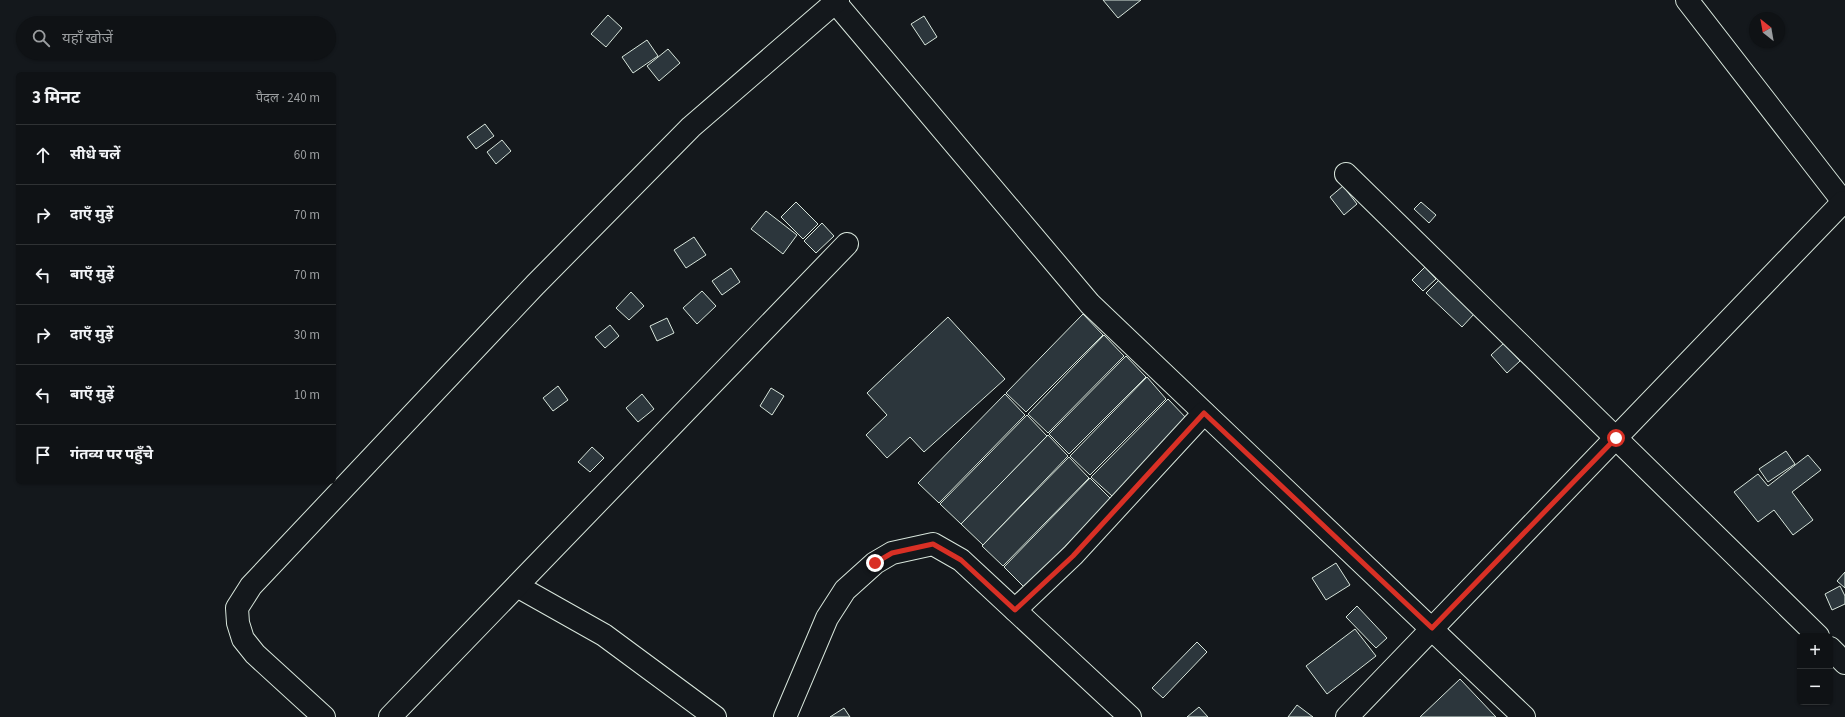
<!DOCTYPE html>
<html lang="hi">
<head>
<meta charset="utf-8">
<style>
  :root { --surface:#0f1215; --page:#181b1e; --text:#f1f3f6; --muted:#9b9ea0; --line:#2f3234 }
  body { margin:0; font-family:"Source Sans 3","Noto Sans Devanagari",sans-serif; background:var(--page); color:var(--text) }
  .controls { position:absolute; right:12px; bottom:12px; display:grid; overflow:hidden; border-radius:6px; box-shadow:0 1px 3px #0004 }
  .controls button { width:36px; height:36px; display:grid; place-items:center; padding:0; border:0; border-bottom:1px solid var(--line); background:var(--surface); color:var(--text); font:20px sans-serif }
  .compass { position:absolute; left:1749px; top:12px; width:36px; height:36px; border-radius:50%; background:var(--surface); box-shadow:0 1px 3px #0004; rotate:329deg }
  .stop { position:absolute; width:12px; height:12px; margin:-9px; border:3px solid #d93025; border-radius:50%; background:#fff }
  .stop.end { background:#d93025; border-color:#fff; box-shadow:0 1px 4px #0008 }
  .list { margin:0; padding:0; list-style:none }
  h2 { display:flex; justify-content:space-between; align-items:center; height:52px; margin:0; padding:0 16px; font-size:17px }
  h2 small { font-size:13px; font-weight:400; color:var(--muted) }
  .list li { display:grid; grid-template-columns:26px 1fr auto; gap:12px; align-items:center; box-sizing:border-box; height:60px; padding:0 16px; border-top:1px solid var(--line) }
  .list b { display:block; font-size:15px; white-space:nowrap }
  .list em { font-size:13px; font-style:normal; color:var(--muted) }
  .icon { flex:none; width:22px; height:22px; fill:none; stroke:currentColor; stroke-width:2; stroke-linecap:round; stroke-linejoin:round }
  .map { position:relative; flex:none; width:1845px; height:717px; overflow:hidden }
  .search { position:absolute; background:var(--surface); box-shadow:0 1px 3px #0004; left:16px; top:16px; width:320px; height:44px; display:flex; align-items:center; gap:10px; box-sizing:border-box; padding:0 14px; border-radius:22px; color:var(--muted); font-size:15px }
  .panel { position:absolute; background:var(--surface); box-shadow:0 1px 3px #0004; left:16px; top:72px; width:320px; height:412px; border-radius:6px }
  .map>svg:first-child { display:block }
  .building { fill:#2c363c; stroke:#d8e6dc }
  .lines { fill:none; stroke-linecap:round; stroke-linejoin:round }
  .minor-casing { stroke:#d8e6dc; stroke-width:24 }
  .minor { stroke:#14181c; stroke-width:22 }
  .route { stroke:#d93025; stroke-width:5 }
</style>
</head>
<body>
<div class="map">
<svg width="1845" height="717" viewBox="0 0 1845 717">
  <rect width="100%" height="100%" fill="#14181c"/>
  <g class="building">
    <path d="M1103 0H1141L1118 18Z"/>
    <path d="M608 15 622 28 606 47 591 34Z"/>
    <path d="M924 16 937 37 925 45 911 24Z"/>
    <path d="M647 40 658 56 633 73 622 57Z"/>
    <path d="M668 49 680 63 659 81 647 66Z"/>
    <path d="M485 124 494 136 476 149 467 137Z"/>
    <path d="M502 140 511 151 496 164 487 152Z"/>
    <path d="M1343 186 1357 204 1344 215 1330 197Z"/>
    <path d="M796 202 818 224 803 239 781 217Z"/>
    <path d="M1421 202 1436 215 1429 223 1414 209Z"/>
    <path d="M766 211 797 235 783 254 751 229Z"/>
    <path d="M822 223 834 236 816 253 804 241Z"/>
    <path d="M694 237 706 255 686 268 674 250Z"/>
    <path d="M1425 267 1436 279 1423 291 1412 280Z"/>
    <path d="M731 268 740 282 722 295 712 281Z"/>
    <path d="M1439 280 1474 314 1462 327 1426 293Z"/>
    <path d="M702 291 716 306 697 324 683 308Z"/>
    <path d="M631 292 644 306 629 320 616 308Z"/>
    <path d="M1083 314 1103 335 1026 412 1006 393Z"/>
    <path d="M948 317 1005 379 924 452 910 437 887 458 866 435 887 415 867 393Z"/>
    <path d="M667 318 674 333 657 341 650 326Z"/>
    <path d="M610 325 619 336 605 348 595 337Z"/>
    <path d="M1104 335 1124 356 1048 433 1028 414Z"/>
    <path d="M1504 343 1520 361 1507 373 1491 355Z"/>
    <path d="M1126 356 1146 377 1069 454 1049 434Z"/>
    <path d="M1147 377 1166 399 1090 475 1070 456Z"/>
    <path d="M558 386 568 400 553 411 543 398Z"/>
    <path d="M771 388 784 396 772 415 760 406Z"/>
    <path d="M642 394 654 409 638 422 626 408Z"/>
    <path d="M1005 394 1025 415 939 503 918 483Z"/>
    <path d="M1168 399 1188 420 1112 496 1091 477Z"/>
    <path d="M1027 415 1047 436 961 524 940 504Z"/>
    <path d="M1048 435 1068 456 983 545 961 524Z"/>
    <path d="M592 447 604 458 590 472 578 462Z"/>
    <path d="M1786 451 1795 464 1768 482 1759 469Z"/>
    <path d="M1808 455 1821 470 1792 492 1813 520 1793 535 1774 510 1758 522 1734 492 1758 474 1768 486Z"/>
    <path d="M1069 457 1089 478 1003 566 982 546Z"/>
    <path d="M1090 478 1111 499 1025 588 1004 567Z"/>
    <path d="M1336 563 1350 585 1326 600 1312 578Z"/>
    <path d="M1845 572V588L1837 581Z"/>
    <path d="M1840 586 1845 596V604L1832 610 1825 594Z"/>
    <path d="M1357 606 1387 638 1376 648 1346 617Z"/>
    <path d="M1355 629 1376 656 1327 694 1306 666Z"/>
    <path d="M1197 642 1207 652 1163 698 1152 688Z"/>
    <path d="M1460 679 1496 717H1420Z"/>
    <path d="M1297 705 1313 717H1288Z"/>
    <path d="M1199 707 1208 717H1187Z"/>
    <path d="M844 708 850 717H830Z"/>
  </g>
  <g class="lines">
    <defs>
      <g id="minor">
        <path d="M1687 0 1845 204"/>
        <path d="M835 2 1090 304 1524 717"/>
        <path d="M1346 174 1818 636"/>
        <path d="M517 586 604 635 715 717"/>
        <path d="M1015 610 1073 555 1204 413"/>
        <path d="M1830 648 1845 663"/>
        <path d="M324 717 255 654 243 639 238 623 237 608 251 586 535 285 691 127 838 0"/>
        <path d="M390 717 847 244"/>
        <path d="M785 717 827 618 845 590 875 563 892 553 933 544 961 560 1130 717"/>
        <path d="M1347 717 1843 202"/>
      </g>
    </defs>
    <use href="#minor" class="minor-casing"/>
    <use href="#minor" class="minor"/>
  </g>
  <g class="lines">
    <path class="route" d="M875 563 892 553 933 544 961 560 1015 610 1073 556 1204 413 1432 628 1616 438"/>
  </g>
</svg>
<div class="controls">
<button>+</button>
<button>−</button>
</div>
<svg class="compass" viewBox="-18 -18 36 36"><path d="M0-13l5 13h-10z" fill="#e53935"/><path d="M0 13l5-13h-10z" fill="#9b9ea0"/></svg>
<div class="stop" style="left:1616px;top:438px"></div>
<div class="stop end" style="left:875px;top:563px"></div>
<div class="search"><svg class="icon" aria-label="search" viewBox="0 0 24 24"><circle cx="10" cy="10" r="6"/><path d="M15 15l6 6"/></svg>यहाँ खोजें</div>
<section class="panel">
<h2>3 मिनट<small>पैदल · 240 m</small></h2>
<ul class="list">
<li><svg class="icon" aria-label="ahead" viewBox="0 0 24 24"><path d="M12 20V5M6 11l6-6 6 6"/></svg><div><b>सीधे चलें</b></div><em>60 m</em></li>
<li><svg class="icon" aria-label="right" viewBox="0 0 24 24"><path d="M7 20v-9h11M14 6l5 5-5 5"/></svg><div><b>दाएँ मुड़ें</b></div><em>70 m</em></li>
<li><svg class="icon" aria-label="left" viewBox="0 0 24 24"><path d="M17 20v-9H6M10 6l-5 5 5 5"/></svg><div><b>बाएँ मुड़ें</b></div><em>70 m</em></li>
<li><svg class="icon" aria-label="right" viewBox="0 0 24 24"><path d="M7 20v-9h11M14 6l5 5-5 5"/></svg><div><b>दाएँ मुड़ें</b></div><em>30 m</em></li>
<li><svg class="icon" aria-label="left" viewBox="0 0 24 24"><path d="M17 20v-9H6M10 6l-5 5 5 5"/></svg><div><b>बाएँ मुड़ें</b></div><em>10 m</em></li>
<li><svg class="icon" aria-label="arrive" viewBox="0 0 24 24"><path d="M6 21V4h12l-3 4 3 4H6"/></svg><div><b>गंतव्य पर पहुँचे</b></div></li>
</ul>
</section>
</div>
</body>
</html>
